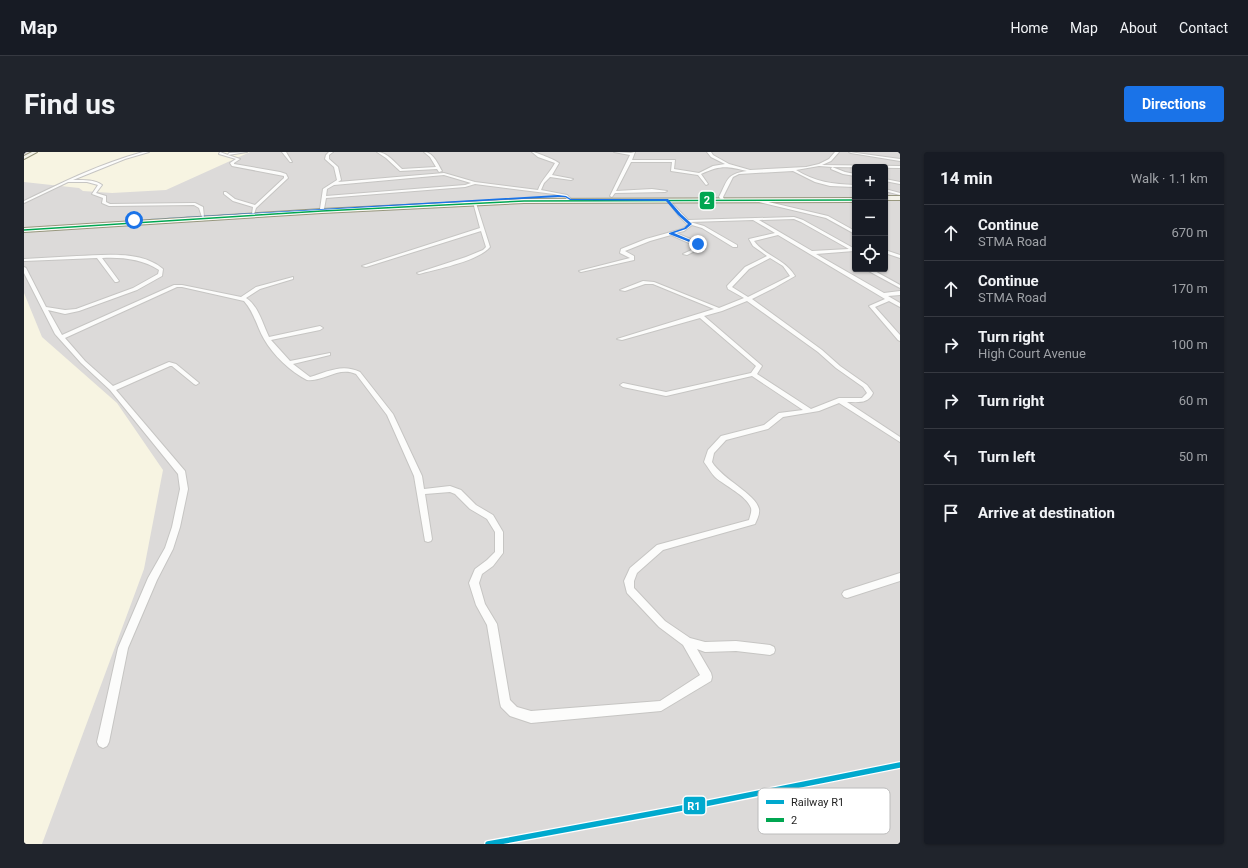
<!DOCTYPE html>
<html lang="en">
<head>
<meta charset="utf-8">
<style>
  :root { --surface:#171b24; --page:#20242c; --text:#f1f3f6; --muted:#9ea1a6; --line:#363941; --accent:#1a73e8 }
  body { margin:0; font-family:Roboto,sans-serif; background:var(--page); color:var(--text) }
  .controls { position:absolute; right:12px; top:12px; display:grid; overflow:hidden; border-radius:4px; box-shadow:0 1px 3px #0004 }
  .controls button { width:36px; height:36px; display:grid; place-items:center; padding:0; border:0; border-bottom:1px solid var(--line); background:var(--surface); color:var(--text); font:20px sans-serif }
  .stop { position:absolute; width:12px; height:12px; margin:-9px; border:3px solid #1a73e8; border-radius:50%; background:#fff }
  .stop.end { background:#1a73e8; border-color:#fff; box-shadow:0 1px 4px #0008 }
  .list { margin:0; padding:0; list-style:none }
  h2 { display:flex; justify-content:space-between; align-items:center; height:52px; margin:0; padding:0 16px; font-size:17px }
  h2 small { font-size:13px; font-weight:400; color:var(--muted) }
  .list li { display:grid; grid-template-columns:26px 1fr auto; gap:12px; align-items:center; box-sizing:border-box; height:56px; padding:0 16px; border-top:1px solid var(--line) }
  .list b { display:block; font-size:15px; white-space:nowrap }
  .list p { margin:0; font-size:13px; white-space:nowrap; color:var(--muted) }
  .list em { font-size:13px; font-style:normal; color:var(--muted) }
  .icon { flex:none; width:22px; height:22px; fill:none; stroke:currentColor; stroke-width:2; stroke-linecap:round; stroke-linejoin:round }
  .map { position:relative; flex:none; width:876px; height:692px; overflow:hidden; border-radius:4px }
  header { display:flex; align-items:center; gap:24px; box-sizing:border-box; height:56px; padding:0 20px; background:var(--surface); border-bottom:1px solid var(--line) }
  header strong { font-size:19px }
  nav { display:flex; gap:22px; margin-inline-start:auto; font-size:14px }
  .intro { display:flex; align-items:center; justify-content:space-between; box-sizing:border-box; height:96px; padding:0 24px }
  h1 { margin:0; font-size:28px }
  .button { padding:10px 18px; border-radius:4px; background:var(--accent); color:#fff; font-size:14px; font-weight:700 }
  main { display:flex; gap:24px; padding:0 24px }
  aside { flex:1; background:var(--surface); border-radius:4px; box-shadow:0 1px 3px #0004 }
  .map>svg:first-child { display:block }
  .residential { fill:#dcdad9; fill-rule:evenodd }
  .education { fill:#f7f4e2 }
  .lines { fill:none; stroke-linecap:round; stroke-linejoin:round }
  .street-casing { stroke:#c6c5c3; stroke-width:2 }
  .secondary-casing { stroke:#98977e; stroke-width:2 }
  .street { fill:#fcfcfb; fill-rule:evenodd }
  .secondary { fill:#f4f3ea; fill-rule:evenodd }
  .bus-1-casing { stroke:#fff; stroke-width:3 }
  .bus-1 { stroke:#00a651; stroke-width:1.5 }
  .rail-1-casing { stroke:#fff; stroke-width:8 }
  .rail-1 { stroke:#00a9ce; stroke-width:5.5 }
  .route { fill:#1a73e8 }
  .key { fill:#fff; stroke:#bcbcbc; stroke-width:1 }
  .key-label { font-size:11px; fill:#1f1f1f }
  .line-badge { stroke:#fff; stroke-width:1.5 }
  .badge-label { font-size:11px; text-anchor:middle; font-weight:bold; fill:#fff }
</style>
</head>
<body>
<header>
<strong>Map</strong>
<nav><a>Home</a><a>Map</a><a>About</a><a>Contact</a></nav>
</header>
<div class="intro"><h1>Find us</h1><a class="button">Directions</a></div>
<main>
<div class="map">
<svg width="876" height="692" viewBox="0 0 876 692">
  <rect width="100%" height="100%" fill="#edeae7"/>
  <path class="residential" d="M0 0H876V692H0ZM831 15H861V117H831Z"/>
  <g class="education">
    <path d="M12 0H226L142 38 88 41 59 39 55 36 0 30V7Z"/>
    <path d="M0 141 18 185 93 251 139 318 120 417 18 692H0Z"/>
  </g>
  <g class="lines">
    <defs>
      <g id="street">
        <path d="M119 0H125L101 7 49 28C58 28 70 27 78 33L72 41 82 44V50L86 52 171 51 179 55 180 65H178L175 56 170 53 85 54 78 51 79 46 68 42 74 33 63 30H44L0 51V49C39 30 78 11 119 0Z"/>
        <path d="M196 0 204 3 205 1 223 0 204 3 216 7 210 11V12L256 20 262 22 264 26 232 56 230 62H228L229 55 209 49 200 42V40H202L211 47 231 53 260 26V24L208 14 206 11 212 7 195 2Z"/>
        <path d="M258 0H262L268 10H266Z"/>
        <path d="M305 0H309L305 3V7L314 15 317 28 314 30 420 21 451 30 514 38C517 28 526 21 531 11L514 5 508 0C512 0 531 8 535 11L528 23 549 27 547 28 526 25 520 31 517 38 543 43 548 48 545 49 541 45 530 42 451 32 441 35 302 46 300 57 298 58 296 57 299 37 313 28 310 15 301 7 302 3ZM420 23 447 31 441 33 302 44 303 37 310 33Z"/>
        <path d="M353 0C363 0 371 11 378 17L412 15 406 5 400 0C409 0 414 12 418 19L415 20 413 17 376 19 362 6Z"/>
        <path d="M590 0 607 1 611 0 608 8H651L650 17 675 21 689 14 701 12 687 5 683 0H687L689 3 705 12 726 18 782 15 795 12 805 7 811 0H815L807 9 798 13 876 14V16L808 15 821 20 831 22V24L819 22 807 17 808 15 795 14 772 18C791 30 809 32 831 33V35L806 34 791 30 769 19 715 22 709 25 699 45 701 49 699 50 695 45C704 28 702 22 723 19 702 14 697 13 677 22L684 32 682 33 674 23 647 19 648 10H607L592 39 628 37 643 39 641 40 591 41 588 45 586 44 606 3Z"/>
        <path d="M825 0 876 7V9L827 1Z"/>
        <path d="M861 27 876 30V32L861 29Z"/>
        <path d="M861 37 876 41V43L861 39Z"/>
        <path d="M642 47H644L664 68 770 65 779 68 831 97 830 99 792 102 860 141 876 139V143L864 144 876 151V155L865 149 851 155 876 183V189L874 188 845 154 861 147 754 83 730 89C741 104 761 107 771 124L750 136 728 147 798 198 816 214 843 233 849 241C844 252 834 250 823 250L876 285V290L815 251 795 259 759 265 744 277 702 288 690 301 688 310C698 327 732 342 735 357 736 362 733 368 731 372L639 398 613 421 610 429V436L641 469 666 486 681 490 712 489 746 493 750 495 751 498 750 501 746 503 712 499 681 500 673 497 687 521 688 525 687 529 637 559 507 571 486 564 477 555 476 551 463 473 452 453 445 431 451 417 463 408 471 400V380L463 367 446 357 431 342 426 340 401 342 408 387 407 389 404 390 401 389 390 324 363 263 332 222C314 214 300 230 283 228 267 220 249 203 240 187 233 175 230 160 220 149L158 135H153L41 186 61 209 89 234 145 210 152 212 175 231 172 233 170 232 148 214H146L92 238 161 319 164 337 156 375 149 397 133 428 104 496 85 590 83 594 79 596 75 594 73 590 94 496 124 426 141 396 148 375 156 337 154 322 86 238 57 211 31 182 0 121V115L2 116 22 155 41 158 52 157 109 136 134 122 135 118C118 107 98 105 78 106L95 129 93 130H91L73 106 0 109V107C18 106 35 105 53 104 79 103 118 98 139 117L138 124 113 138 55 159 41 162 24 158 38 183 150 133H158L217 145 232 135 269 125V127L236 137 222 146C234 153 239 173 245 185L296 174 299 176 296 178 247 188 266 209 306 201V203L269 212 286 225C303 220 318 211 336 220L369 262 398 324 400 337 426 334 437 338 452 353 469 363 479 380V401L469 414 458 422 455 431 461 452 473 472 486 548 493 555 507 559 636 549 676 523 659 493 635 475 603 441 600 429 606 416 633 393 725 368C726 364 728 360 727 356 722 343 701 334 691 325 687 321 684 315 680 310L684 298 697 284 740 273 755 261 779 258 728 224 642 244 599 235 596 233 599 231 642 240 727 221 732 214 676 166 598 188 593 187 690 157 629 132H621L601 139 596 138 619 129 630 130 695 156 720 146 704 137 703 134 721 115 743 104 729 94 725 87 751 81 729 68 666 70 680 74 713 93V95H709L678 76 668 73 660 79 652 81 676 91 679 95 663 103 659 102 674 95 647 83 626 89 601 99 610 104V108L557 120 555 119 606 106 596 101 597 97 622 87 658 77 664 73 655 64ZM770 67 777 70 825 97 788 99 735 68ZM746 106 759 114 766 124 724 145 708 135 725 117ZM723 149 794 200 812 216 839 235 843 241 838 246H815L787 257 733 222 738 214 737 213 680 164 698 159Z"/>
        <path d="M736 48 804 64 831 79V82L802 66 735 50Z"/>
        <path d="M449 50 452 51 466 95C454 109 414 117 395 122L393 121 442 105 459 98 462 95 457 79 342 115 338 114 456 76Z"/>
        <path d="M861 98 876 103V106L861 101Z"/>
        <path d="M841 117H847L876 133V136Z"/>
        <path d="M876 421V429L823 446 820 445 818 442 820 439Z"/>
      </g>
      <g id="secondary">
        <path d="M8 0H13L0 7V4Z"/>
        <rect x="861" y="44" width="15" height="4"/>
        <path d="M831 46V50L500 51 298 61 0 80V76L298 57 500 47Z"/>
      </g>
    </defs>
    <use href="#street" class="street-casing"/>
    <use href="#secondary" class="secondary-casing"/>
    <use href="#street" class="street"/>
    <use href="#secondary" class="secondary"/>
    <defs>
      <path id="bus-1" d="M0 78 298 59 500 49 831 48"/>
    </defs>
    <use href="#bus-1" class="bus-1-casing"/>
    <use href="#bus-1" class="bus-1"/>
    <defs>
      <path id="rail-1" d="M464 692 680 652 876 613"/>
    </defs>
    <use href="#rail-1" class="rail-1-casing"/>
    <use href="#rail-1" class="rail-1"/>
  </g>
  <path class="route" d="M534 43 542 44 547 47H644L657 62 668 72 662 77 650 81 676 92 673 93 645 82V81L660 76 664 72 654 63 642 49 546 48 541 45H534L109 68Z"/>
  <rect x="734" y="636" width="132" height="46" rx="6" class="key"/>
  <rect x="742" y="648" width="18" height="4" fill="#00a9ce"/>
  <rect x="742" y="666" width="18" height="4" fill="#00a651"/>
  <g class="key-label">
    <text x="767" y="654">Railway R1</text>
    <text x="767" y="672">2</text>
  </g>
  <g class="line-badge">
    <rect x="675" y="39" width="16" height="19" rx="4" fill="#00a651"/>
    <rect x="659" y="644" width="23" height="19" rx="4" fill="#00a9ce"/>
  </g>
  <g class="badge-label">
    <text x="683" y="52">2</text>
    <text x="670" y="658">R1</text>
  </g>
</svg>
<div class="controls">
<button>+</button>
<button>−</button>
<button><svg class="icon" aria-label="locate" viewBox="0 0 24 24"><circle cx="12" cy="12" r="6"/><path d="M12 2v4M12 18v4M2 12h4M18 12h4"/></svg></button>
</div>
<div class="stop" style="left:110px;top:68px"></div>
<div class="stop end" style="left:674px;top:92px"></div>
</div>
<aside>
<h2>14 min<small>Walk · 1.1 km</small></h2>
<ul class="list">
<li><svg class="icon" aria-label="ahead" viewBox="0 0 24 24"><path d="M12 20V5M6 11l6-6 6 6"/></svg><div><b>Continue</b><p>STMA Road</p></div><em>670 m</em></li>
<li><svg class="icon" aria-label="ahead" viewBox="0 0 24 24"><path d="M12 20V5M6 11l6-6 6 6"/></svg><div><b>Continue</b><p>STMA Road</p></div><em>170 m</em></li>
<li><svg class="icon" aria-label="right" viewBox="0 0 24 24"><path d="M7 20v-9h11M14 6l5 5-5 5"/></svg><div><b>Turn right</b><p>High Court Avenue</p></div><em>100 m</em></li>
<li><svg class="icon" aria-label="right" viewBox="0 0 24 24"><path d="M7 20v-9h11M14 6l5 5-5 5"/></svg><div><b>Turn right</b></div><em>60 m</em></li>
<li><svg class="icon" aria-label="left" viewBox="0 0 24 24"><path d="M17 20v-9H6M10 6l-5 5 5 5"/></svg><div><b>Turn left</b></div><em>50 m</em></li>
<li><svg class="icon" aria-label="arrive" viewBox="0 0 24 24"><path d="M6 21V4h12l-3 4 3 4H6"/></svg><div><b>Arrive at destination</b></div></li>
</ul>
</aside>
</main>
</body>
</html>
